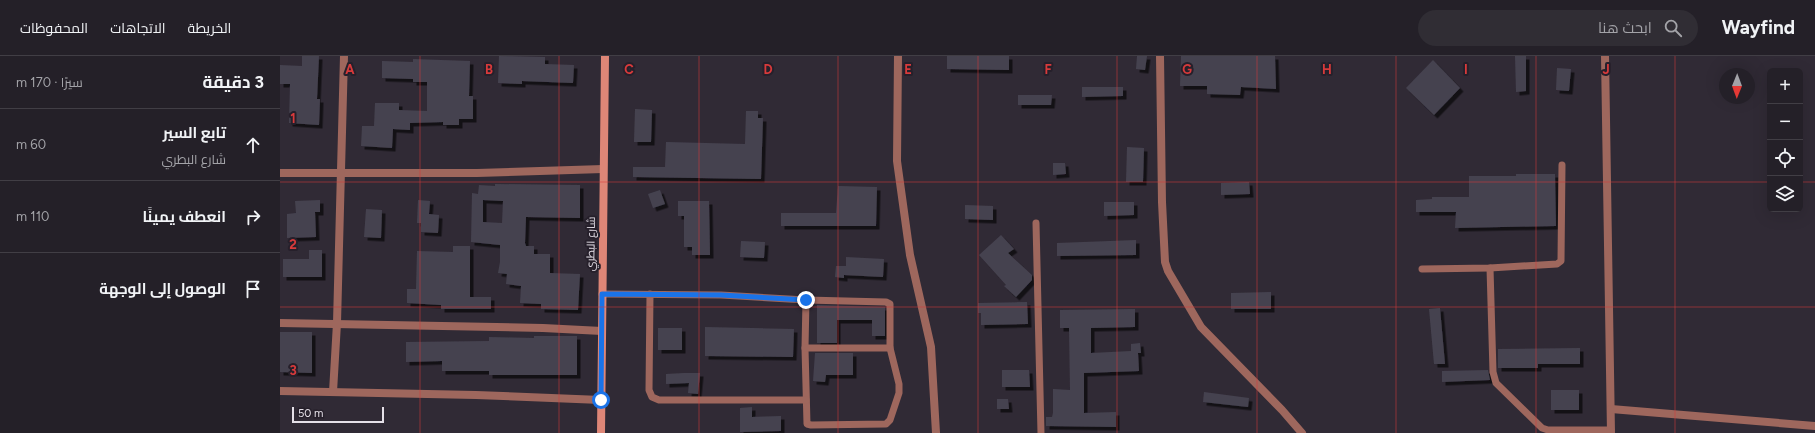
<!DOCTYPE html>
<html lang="ar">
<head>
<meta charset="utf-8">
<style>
  :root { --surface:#242028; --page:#302d34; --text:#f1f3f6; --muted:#a3a3a8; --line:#413e45 }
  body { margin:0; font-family:Figtree,Cairo,sans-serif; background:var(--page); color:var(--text); direction:rtl }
  .controls { position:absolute; right:12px; top:12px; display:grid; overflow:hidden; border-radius:6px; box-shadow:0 4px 16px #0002 }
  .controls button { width:36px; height:36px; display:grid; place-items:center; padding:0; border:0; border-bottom:1px solid var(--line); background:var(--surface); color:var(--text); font:20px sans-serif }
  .compass { position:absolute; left:1439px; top:12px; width:36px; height:36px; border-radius:50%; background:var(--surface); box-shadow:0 4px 16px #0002; rotate:181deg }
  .scale { position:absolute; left:12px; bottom:10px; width:92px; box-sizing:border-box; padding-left:4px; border:2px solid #e5e0e8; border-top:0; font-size:11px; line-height:14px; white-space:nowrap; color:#e5e0e8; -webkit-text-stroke:3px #26202b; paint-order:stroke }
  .stop { position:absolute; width:12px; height:12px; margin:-9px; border:3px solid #1a73e8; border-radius:50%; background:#fff }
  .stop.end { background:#1a73e8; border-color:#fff; box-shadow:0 1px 4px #0008 }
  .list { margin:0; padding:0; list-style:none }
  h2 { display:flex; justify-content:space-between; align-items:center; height:52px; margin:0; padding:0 16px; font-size:17px }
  h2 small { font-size:13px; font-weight:400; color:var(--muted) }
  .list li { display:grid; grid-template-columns:26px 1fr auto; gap:12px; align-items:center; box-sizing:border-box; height:72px; padding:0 16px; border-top:1px solid var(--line) }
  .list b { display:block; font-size:15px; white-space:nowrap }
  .list p { margin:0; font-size:13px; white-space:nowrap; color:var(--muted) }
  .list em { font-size:13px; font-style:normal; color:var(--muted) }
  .icon { flex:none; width:22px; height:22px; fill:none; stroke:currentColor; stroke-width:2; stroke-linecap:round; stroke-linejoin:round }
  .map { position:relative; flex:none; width:1535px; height:377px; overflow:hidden; direction:ltr }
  header { display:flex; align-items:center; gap:24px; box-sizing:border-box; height:56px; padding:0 20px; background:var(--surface); border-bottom:1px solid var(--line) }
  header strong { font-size:19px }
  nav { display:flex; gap:22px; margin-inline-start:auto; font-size:14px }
  .search { width:280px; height:36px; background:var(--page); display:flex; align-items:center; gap:10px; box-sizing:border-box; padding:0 14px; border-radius:22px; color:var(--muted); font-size:15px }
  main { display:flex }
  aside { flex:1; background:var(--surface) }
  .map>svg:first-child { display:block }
  .building { fill:#45424f; fill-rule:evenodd; filter:url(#shadow) }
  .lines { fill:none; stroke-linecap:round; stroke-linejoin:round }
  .lane { stroke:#9e675d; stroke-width:7 }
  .street { stroke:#9e675d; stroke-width:8 }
  .secondary { stroke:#de8677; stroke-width:8 }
  .route { stroke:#1a73e8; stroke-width:5 }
  .grid { fill:none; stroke:#d83a3b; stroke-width:1; stroke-opacity:0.55 }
  .labels { text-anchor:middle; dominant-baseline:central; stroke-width:4; stroke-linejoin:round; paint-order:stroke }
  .street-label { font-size:11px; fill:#e5e0e8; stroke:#26202b }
  .grid-label { font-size:13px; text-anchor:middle; font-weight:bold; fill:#d83a3b; stroke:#26202b; stroke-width:4; stroke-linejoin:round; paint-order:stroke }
</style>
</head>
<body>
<header>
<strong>Wayfind</strong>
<div class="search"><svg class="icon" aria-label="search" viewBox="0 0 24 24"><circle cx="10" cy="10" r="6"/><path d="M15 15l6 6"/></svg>ابحث هنا</div>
<nav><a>الخريطة</a><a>الاتجاهات</a><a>المحفوظات</a></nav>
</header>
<main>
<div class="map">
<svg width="1535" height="377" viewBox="0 0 1535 377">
  <defs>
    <filter id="shadow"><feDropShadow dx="3.5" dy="3.5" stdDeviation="0" flood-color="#0009"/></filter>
  </defs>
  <rect width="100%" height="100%" fill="#302a35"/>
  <g class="building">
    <path d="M22 0H39L37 43H40L39 69 9 67 10 28H0V9L22 10Z"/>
    <path d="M219 0 265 1V8L294 9 293 27 242 25V28L218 27Z"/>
    <path d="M667 0H729V14L667 13Z"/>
    <path d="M857 0H867L865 14 856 13Z"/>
    <path d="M901 0H995L996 33 961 31 960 39 927 38V30H900Z"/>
    <path d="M1235 0H1246V35L1236 36Z"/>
    <path d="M133 3 190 5 189 40H193V63H179V69H163V66L130 67V74L113 73 112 92 81 90 82 70H94L95 47H119V54L147 55V26H133V23L102 22V5L133 6Z"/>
    <path d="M1153 4 1180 32 1154 59 1126 32Z"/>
    <path d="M1277 12 1291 13 1289 35 1276 34Z"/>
    <path d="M802 31H843V40L802 41Z"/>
    <path d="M738 39H772L771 49H738Z"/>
    <path d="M355 53 372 54 371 86H354Z"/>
    <path d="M466 55H478V62H483L481 123 353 121V111H385L386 86 465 88Z"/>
    <path d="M847 91 864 92 863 126H846Z"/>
    <path d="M773 107H785L786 118 773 119Z"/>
    <path d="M1236 118H1275L1276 170 1175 172 1176 156H1136V144L1152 143V141H1189V120H1236Z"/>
    <path d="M969 126 970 138 941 139V127Z"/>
    <path d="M215 128 300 129V162L246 161 245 187 246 190H254V198H270V217L300 218 298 254 261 253V248L240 247 241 230 226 228 227 218 218 217 220 206V189L191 186 192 137 198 138 199 129 215 130ZM203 144 223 145 222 167 203 166Z"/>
    <path d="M558 130 597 131 596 170H501V157H556Z"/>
    <path d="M380 134 385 148 373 152 368 138Z"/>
    <path d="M40 144V156H35L36 181 7 182V158L16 157 15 145Z"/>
    <path d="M138 144 150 145 149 158 159 159 158 177 141 176V167H137Z"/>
    <path d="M398 145H429L430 199H412V191H404V160H398Z"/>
    <path d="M824 146H854V159L824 160Z"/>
    <path d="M685 149 713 150V164L685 163Z"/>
    <path d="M86 153 102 154 101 182 84 181Z"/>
    <path d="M721 179 734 193 728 197 752 219V224L736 241 724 230 726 229 699 199Z"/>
    <path d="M856 184V199L777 200V187Z"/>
    <path d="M461 185 485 186 484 202 460 201Z"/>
    <path d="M173 190H190V241H211V253H161V249L127 247V233H136L137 195 173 196Z"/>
    <path d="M29 194H42V221H3V203H29Z"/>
    <path d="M566 201 604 203 603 221 564 219V222L555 221 556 210H566Z"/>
    <path d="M991 236V253H951V237Z"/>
    <path d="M747 246 748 268 701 269V257H698V247Z"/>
    <path d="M537 249 605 251V280H592V264H557V287H537Z"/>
    <path d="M1160 252 1165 308H1154L1149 253Z"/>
    <path d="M855 253V271L811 272V297L851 295V288L860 287 861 297H858L859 315 804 317V357L836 356V371L766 370V361H772L773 357V333L790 334 789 272H780V254Z"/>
    <path d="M425 271 514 273 513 301 425 300Z"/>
    <rect x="378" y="272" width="24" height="22"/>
    <path d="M0 276H32V317L0 316Z"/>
    <path d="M254 280H297V319H209V315H162V305L126 306V286L209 285V281L254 282Z"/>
    <path d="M1300 292V308H1258V312H1218V293Z"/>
    <path d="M535 297H573V319H546L545 326 533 325Z"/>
    <path d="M722 314H749L750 331H722Z"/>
    <path d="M1208 314 1210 324 1162 326V315Z"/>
    <path d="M404 317H420L418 338 408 337 409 327 386 328V318Z"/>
    <rect x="1271" y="334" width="28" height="20"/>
    <path d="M924 336 969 342 968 351 923 346Z"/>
    <path d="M717 343H728L729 353H717Z"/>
    <path d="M472 351V361L501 360V375L460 376V352Z"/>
  </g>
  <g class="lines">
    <g class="lane">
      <path d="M756 167 761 377"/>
      <path d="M1210 212 1213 316 1216 327 1262 372 1268 374H1331"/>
      <path d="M1142 213 1210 212 1277 208 1281 205 1282 109"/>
      <path d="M322 238 441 239 526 244 606 246 610 248V292L619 328V337L610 364 606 368 531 369 527 368 525 292 526 244"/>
      <path d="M370 238 369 334 372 341 379 344H526"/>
      <path d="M525 292H610"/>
    </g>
    <g class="street">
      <path d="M618 0 617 105 630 199 651 291 656 377"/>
      <path d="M880 0 882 146 885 206 888 215 921 271 1002 354 1022 377"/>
      <path d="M1325 0 1331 377"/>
      <path d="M0 117H197L323 113"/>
      <path d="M0 267 263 272 322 275"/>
      <path d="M0 335 196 339 321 344"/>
      <path d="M53 336 57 267 64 0"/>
      <path d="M1331 353 1535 370"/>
    </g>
    <path class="secondary" d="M321 377 325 0"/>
  </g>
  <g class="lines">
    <path class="route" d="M321 344 322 238 441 239 526 244"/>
  </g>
  <path class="grid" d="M140 0V377M279 0V377M419 0V377M558 0V377M698 0V377M837 0V377M977 0V377M1116 0V377M1256 0V377M1395 0V377M0 126H1490M1520 126H1535M0 251H1535"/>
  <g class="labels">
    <g class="street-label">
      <text transform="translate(311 188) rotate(-89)">شارع البطري</text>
    </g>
  </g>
  <g class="grid-label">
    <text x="70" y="18">A</text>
    <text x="209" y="18">B</text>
    <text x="349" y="18">C</text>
    <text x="488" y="18">D</text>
    <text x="628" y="18">E</text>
    <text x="768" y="18">F</text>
    <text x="907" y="18">G</text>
    <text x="1047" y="18">H</text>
    <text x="1186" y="18">I</text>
    <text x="1326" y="18">J</text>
    <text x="13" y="67">1</text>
    <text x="13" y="193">2</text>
    <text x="13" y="319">3</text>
  </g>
</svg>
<div class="controls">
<button>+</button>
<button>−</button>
<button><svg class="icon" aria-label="locate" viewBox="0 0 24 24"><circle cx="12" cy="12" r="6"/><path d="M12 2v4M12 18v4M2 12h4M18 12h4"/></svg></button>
<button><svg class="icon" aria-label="layers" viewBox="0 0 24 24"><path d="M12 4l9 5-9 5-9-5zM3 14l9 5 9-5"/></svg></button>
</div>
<svg class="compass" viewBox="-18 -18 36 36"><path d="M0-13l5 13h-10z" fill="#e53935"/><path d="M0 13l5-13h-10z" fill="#a3a3a8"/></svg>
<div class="scale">50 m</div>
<div class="stop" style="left:321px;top:344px"></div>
<div class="stop end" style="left:526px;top:244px"></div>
</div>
<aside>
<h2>3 دقيقة<small>سيرًا · 170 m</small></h2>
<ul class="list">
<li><svg class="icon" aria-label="ahead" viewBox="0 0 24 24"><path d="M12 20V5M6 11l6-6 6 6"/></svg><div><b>تابع السير</b><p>شارع البطري</p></div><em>60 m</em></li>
<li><svg class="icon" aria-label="right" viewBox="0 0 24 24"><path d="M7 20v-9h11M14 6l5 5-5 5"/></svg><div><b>انعطف يمينًا</b></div><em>110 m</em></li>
<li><svg class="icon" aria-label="arrive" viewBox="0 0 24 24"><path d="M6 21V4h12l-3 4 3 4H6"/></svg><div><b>الوصول إلى الوجهة</b></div></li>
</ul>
</aside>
</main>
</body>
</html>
